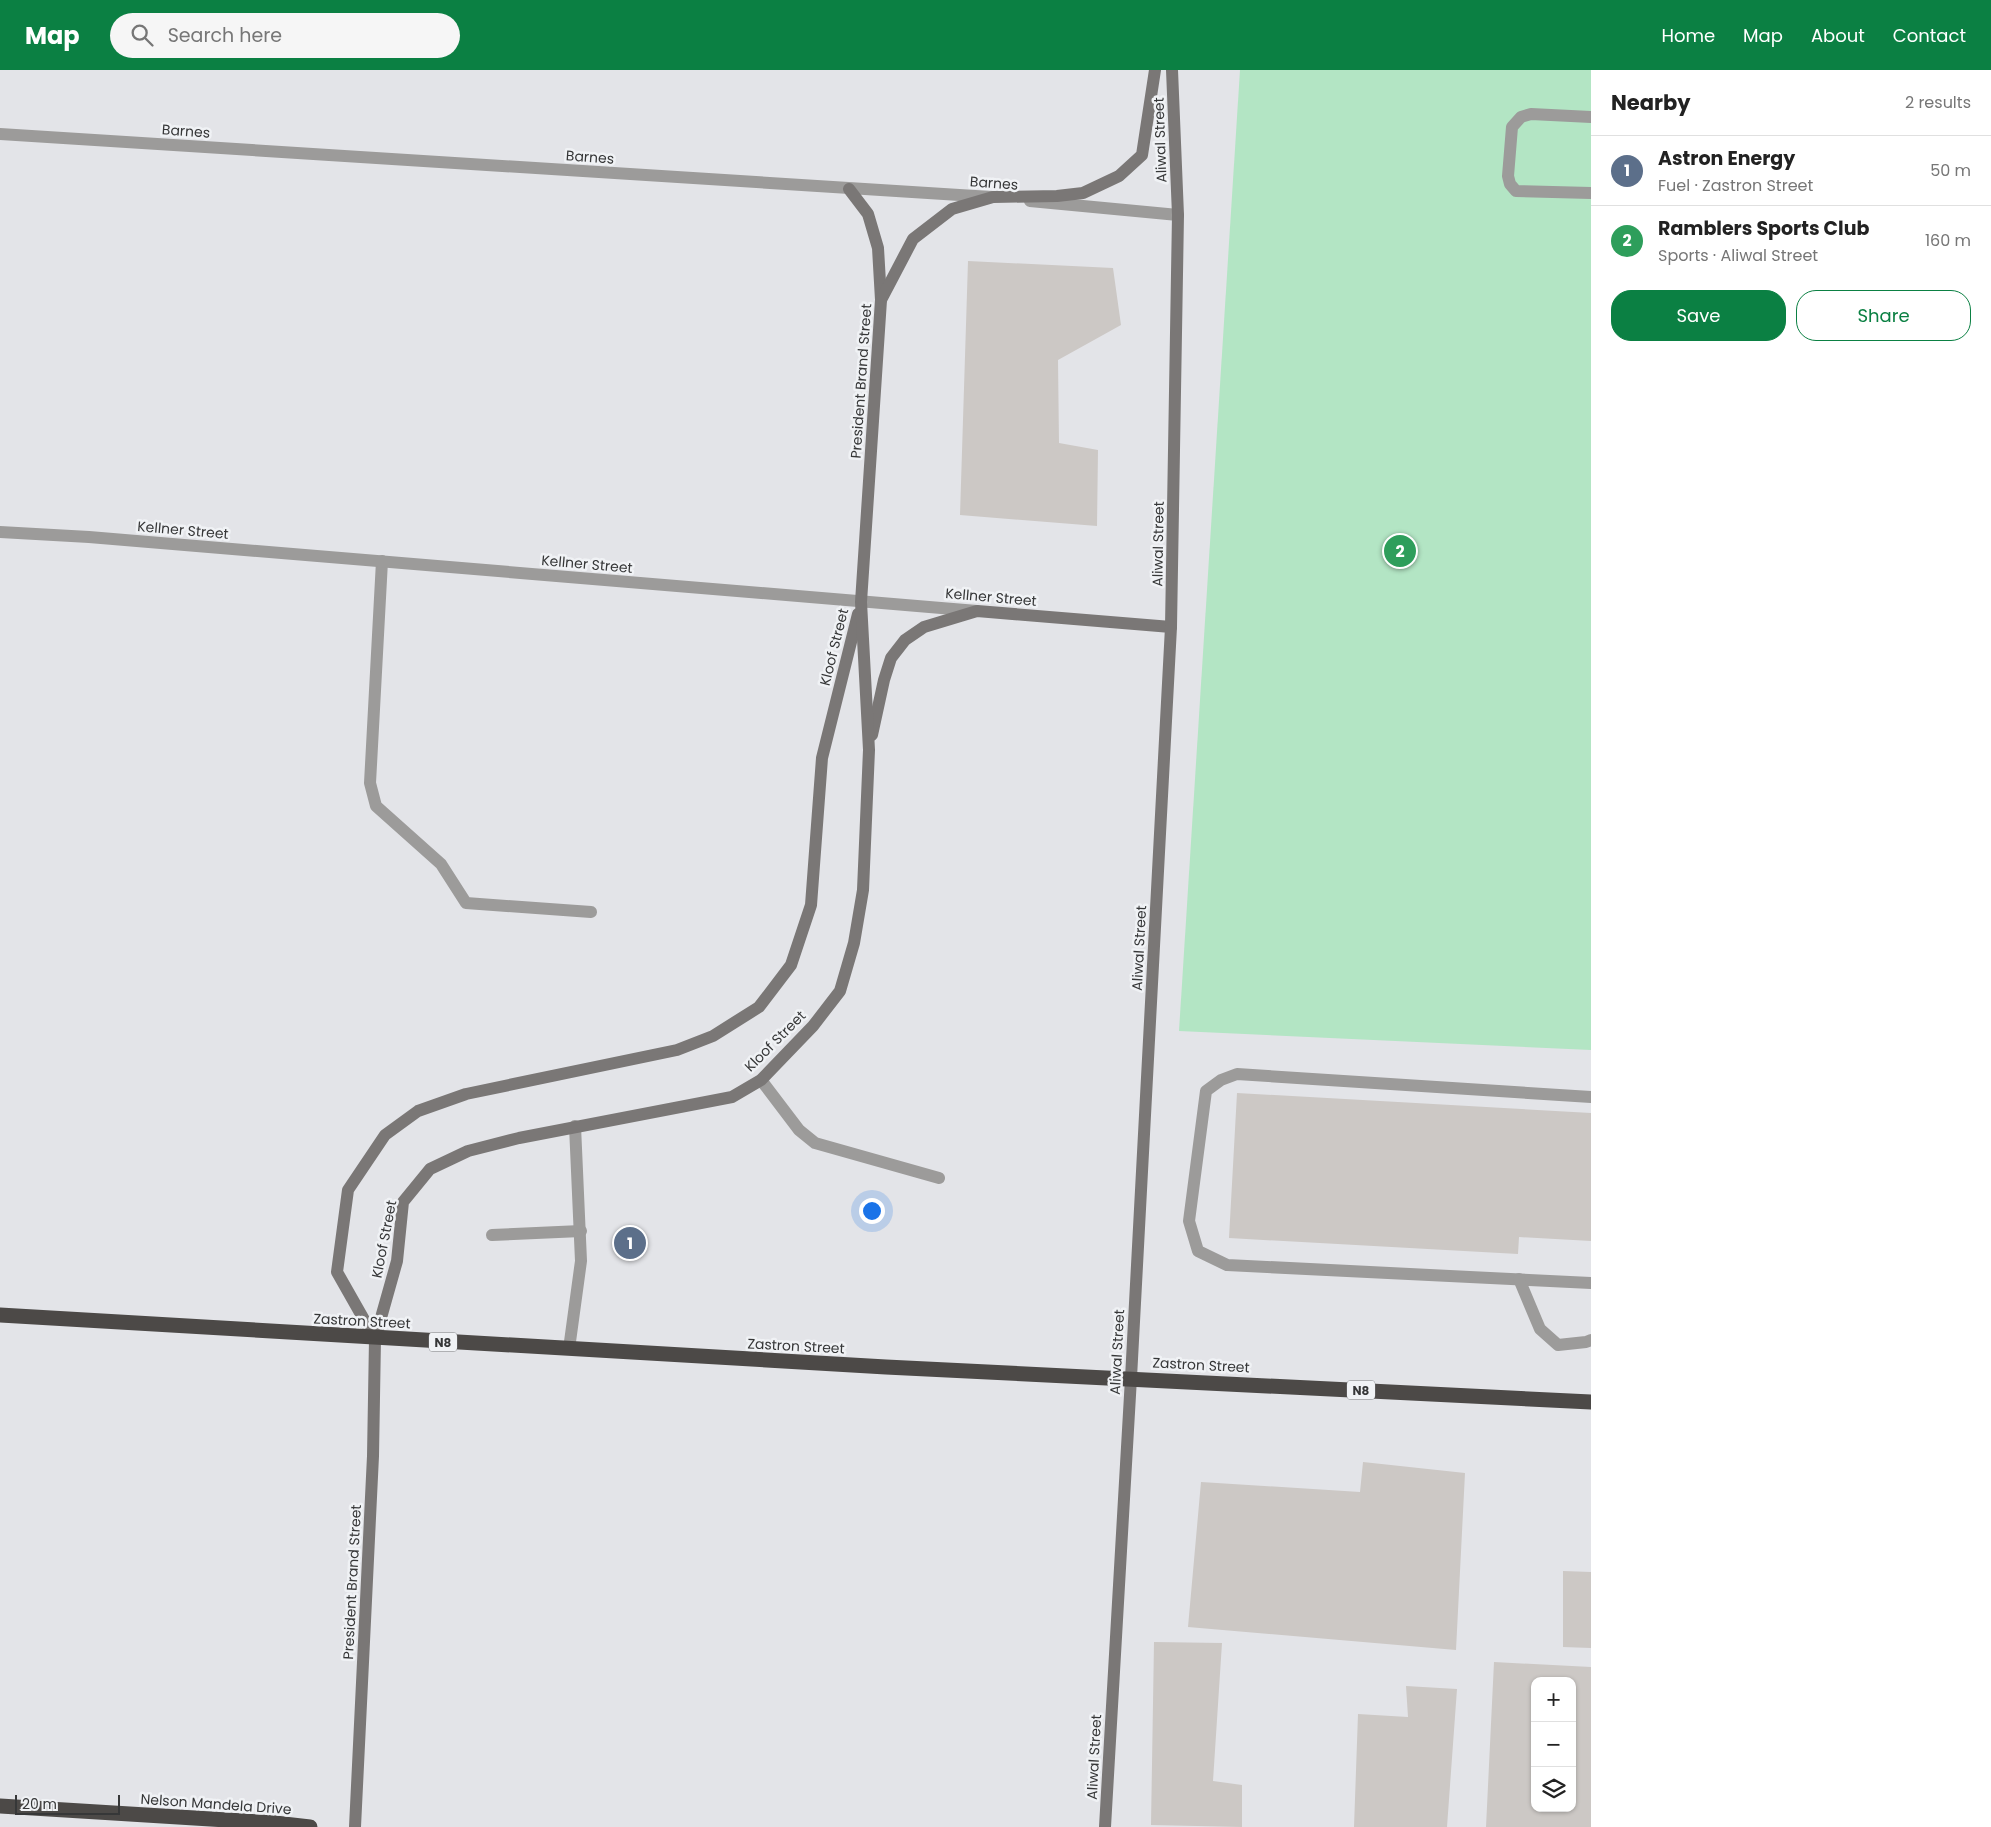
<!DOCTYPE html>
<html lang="en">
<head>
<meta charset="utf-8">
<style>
  :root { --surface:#fff; --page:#f6f6f6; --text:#222; --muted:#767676; --line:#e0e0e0; --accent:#0b8043 }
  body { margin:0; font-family:Poppins,sans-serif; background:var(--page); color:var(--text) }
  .controls { position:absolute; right:15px; bottom:15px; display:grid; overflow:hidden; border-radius:10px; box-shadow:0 1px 4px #0004 }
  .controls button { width:45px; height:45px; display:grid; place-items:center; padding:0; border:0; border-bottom:1px solid var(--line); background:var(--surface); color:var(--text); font:25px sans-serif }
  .scale { position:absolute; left:15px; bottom:12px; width:105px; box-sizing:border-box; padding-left:5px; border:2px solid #363738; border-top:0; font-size:14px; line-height:18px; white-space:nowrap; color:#363738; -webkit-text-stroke:4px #f0f2f5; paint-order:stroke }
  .you { position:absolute; left:871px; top:1140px; width:18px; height:18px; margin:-12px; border:4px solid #fff; border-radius:50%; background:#1a73e8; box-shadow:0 0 0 8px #1a73e833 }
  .badge { display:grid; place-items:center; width:32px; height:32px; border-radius:50%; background:var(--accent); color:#fff; font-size:16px; font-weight:700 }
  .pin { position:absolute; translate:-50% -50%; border:2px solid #fff; box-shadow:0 1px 5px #0006 }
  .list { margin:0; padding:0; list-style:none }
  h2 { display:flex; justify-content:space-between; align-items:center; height:65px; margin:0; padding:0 20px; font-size:21px }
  h2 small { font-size:16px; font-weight:400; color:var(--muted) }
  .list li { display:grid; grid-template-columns:32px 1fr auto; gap:15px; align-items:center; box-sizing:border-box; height:70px; padding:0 20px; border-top:1px solid var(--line) }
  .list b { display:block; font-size:19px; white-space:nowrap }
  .list p { margin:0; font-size:16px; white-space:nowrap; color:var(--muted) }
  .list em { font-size:16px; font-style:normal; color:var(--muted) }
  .actions { display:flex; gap:10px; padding:15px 20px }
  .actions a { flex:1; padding:11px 0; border:1px solid var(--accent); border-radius:20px; text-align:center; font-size:18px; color:var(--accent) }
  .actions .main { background:var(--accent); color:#fff }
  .icon { flex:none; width:28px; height:28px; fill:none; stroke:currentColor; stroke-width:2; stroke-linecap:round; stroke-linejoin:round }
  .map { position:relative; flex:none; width:1591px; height:1757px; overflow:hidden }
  header { display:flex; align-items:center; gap:30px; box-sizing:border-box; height:70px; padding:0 25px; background:var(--accent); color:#fff }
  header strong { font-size:24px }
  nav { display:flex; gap:28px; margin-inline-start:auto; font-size:18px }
  .search { width:350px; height:45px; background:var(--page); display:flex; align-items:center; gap:12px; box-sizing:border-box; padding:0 18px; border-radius:28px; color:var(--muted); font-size:19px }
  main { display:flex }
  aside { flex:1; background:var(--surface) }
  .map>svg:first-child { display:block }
  .green { fill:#b3e5c4 }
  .building { fill:#ccc8c5; fill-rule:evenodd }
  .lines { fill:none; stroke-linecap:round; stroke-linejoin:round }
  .lane { stroke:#9c9b9a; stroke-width:12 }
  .street { stroke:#9c9b9a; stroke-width:12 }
  .secondary { stroke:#7a7776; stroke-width:12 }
  .highway { stroke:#4c4947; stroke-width:15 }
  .labels { text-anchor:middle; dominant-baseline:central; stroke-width:5; stroke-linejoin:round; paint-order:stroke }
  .shield { fill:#f0f2f5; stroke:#6e6f71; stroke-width:1 }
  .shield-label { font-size:12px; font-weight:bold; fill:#363738 }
  .street-label { font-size:14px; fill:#363738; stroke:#f0f2f5 }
</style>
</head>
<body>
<header>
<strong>Map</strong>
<div class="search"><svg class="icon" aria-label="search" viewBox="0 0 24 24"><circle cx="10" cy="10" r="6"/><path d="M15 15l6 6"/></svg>Search here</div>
<nav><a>Home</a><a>Map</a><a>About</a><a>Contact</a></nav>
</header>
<main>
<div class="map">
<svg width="1591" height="1757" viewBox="0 0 1591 1757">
  <rect width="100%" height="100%" fill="#e3e4e8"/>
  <path class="green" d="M1240 0H1591V980L1179 961Z"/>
  <g class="building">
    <path d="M968 191 1113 198 1121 255 1058 290 1059 373 1098 380 1097 456 960 445Z"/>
    <path d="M1237 1023 1591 1043V1171L1519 1167 1518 1184 1229 1168Z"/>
    <path d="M1363 1392 1465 1403 1456 1580 1188 1557 1201 1412 1360 1422Z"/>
    <path d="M1563 1501 1591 1502V1578L1563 1577Z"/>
    <path d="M1154 1572 1222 1573 1213 1711 1242 1715V1757L1151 1755Z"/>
    <path d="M1494 1592 1591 1597V1757H1486ZM1535 1611H1572V1738H1535Z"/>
    <path d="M1406 1616 1457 1619 1447 1757H1354L1358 1644 1408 1647Z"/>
  </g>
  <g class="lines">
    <g class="lane">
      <path d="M1591 47 1531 44 1521 47 1512 57 1508 106 1510 114 1516 121 1591 123"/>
      <path d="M382 491 370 713 376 736 441 794 466 833 591 842"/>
      <path d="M761 1010 799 1060 815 1073 939 1108"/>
      <path d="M1591 1027 1237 1004 1221 1010 1206 1021 1189 1151 1198 1181 1227 1195 1591 1213"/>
      <path d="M492 1165 581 1161"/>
      <path d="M1519 1209 1540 1259 1558 1275 1586 1272 1591 1270"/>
      <path d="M569 1279 581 1191 575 1056"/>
    </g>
    <g class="street">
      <path d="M0 64 991 127"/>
      <path d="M1030 131 1178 145"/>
      <path d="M0 462 89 467 977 541"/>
    </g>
    <g class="secondary">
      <path d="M849 119 868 144 878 178 881 230"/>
      <path d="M872 665 884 610 891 588 905 570 924 557 977 541 1171 557"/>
      <path d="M375 1269 337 1202 348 1120 385 1065 418 1041 466 1024 677 980 713 966 759 937 791 895 811 835 822 688 858 544"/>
      <path d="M355 1757 373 1386 375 1269 397 1191 403 1132 430 1099 468 1081 519 1068 732 1027 761 1010 813 956 840 921 854 873 863 820 869 680 861 532 881 230 913 169 952 139 993 127 1057 126 1083 123 1119 106 1142 85 1155 0"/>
      <path d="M1105 1757 1131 1308 1171 557 1178 145 1172 0"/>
    </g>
    <g class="highway">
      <path d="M0 1245 886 1297 1591 1332"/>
      <path d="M0 1736 275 1753 310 1757"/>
    </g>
  </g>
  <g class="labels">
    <g class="shield">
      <rect x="429" y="1262.5" width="28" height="19" rx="4"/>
      <rect x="1347" y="1310.5" width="28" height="19" rx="4"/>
    </g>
    <g class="shield-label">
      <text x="443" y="1272">N8</text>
      <text x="1361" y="1320">N8</text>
    </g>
    <g class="street-label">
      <text transform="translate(186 61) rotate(4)">Barnes</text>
      <text transform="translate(1160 70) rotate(-92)">Aliwal Street</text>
      <text transform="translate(590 87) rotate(4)">Barnes</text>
      <text transform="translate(994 113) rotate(4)">Barnes</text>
      <text transform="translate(861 311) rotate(-86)">President Brand Street</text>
      <text transform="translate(183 460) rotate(5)">Kellner Street</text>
      <text transform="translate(1158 474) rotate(-89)">Aliwal Street</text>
      <text transform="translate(587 494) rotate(5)">Kellner Street</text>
      <text transform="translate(991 527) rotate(5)">Kellner Street</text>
      <text transform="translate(834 577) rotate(-76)">Kloof Street</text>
      <text transform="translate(1139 878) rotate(-87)">Aliwal Street</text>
      <text transform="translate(775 971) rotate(-45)">Kloof Street</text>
      <text transform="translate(384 1169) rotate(-79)">Kloof Street</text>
      <text transform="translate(362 1251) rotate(3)">Zastron Street</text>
      <text transform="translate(796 1276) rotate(3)">Zastron Street</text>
      <text transform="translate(1117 1282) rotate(-87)">Aliwal Street</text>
      <text transform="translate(1201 1295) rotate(3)">Zastron Street</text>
      <text transform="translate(352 1512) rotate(-87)">President Brand Street</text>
      <text transform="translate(1094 1687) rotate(-87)">Aliwal Street</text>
      <text transform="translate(216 1734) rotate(4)">Nelson Mandela Drive</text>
    </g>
  </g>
</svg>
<div class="controls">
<button>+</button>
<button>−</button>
<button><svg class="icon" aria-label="layers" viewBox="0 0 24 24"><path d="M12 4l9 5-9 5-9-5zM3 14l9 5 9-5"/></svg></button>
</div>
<div class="scale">20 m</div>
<div class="you"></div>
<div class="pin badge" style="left:630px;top:1173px;background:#5c6f8a">1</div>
<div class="pin badge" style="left:1400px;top:481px;background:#2e9e5b">2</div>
</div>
<aside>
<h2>Nearby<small>2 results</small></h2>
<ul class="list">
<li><span class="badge" style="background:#5c6f8a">1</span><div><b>Astron Energy</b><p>Fuel · Zastron Street</p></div><em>50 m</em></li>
<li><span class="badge" style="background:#2e9e5b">2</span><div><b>Ramblers Sports Club</b><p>Sports · Aliwal Street</p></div><em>160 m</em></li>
</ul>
<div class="actions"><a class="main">Save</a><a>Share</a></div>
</aside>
</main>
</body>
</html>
